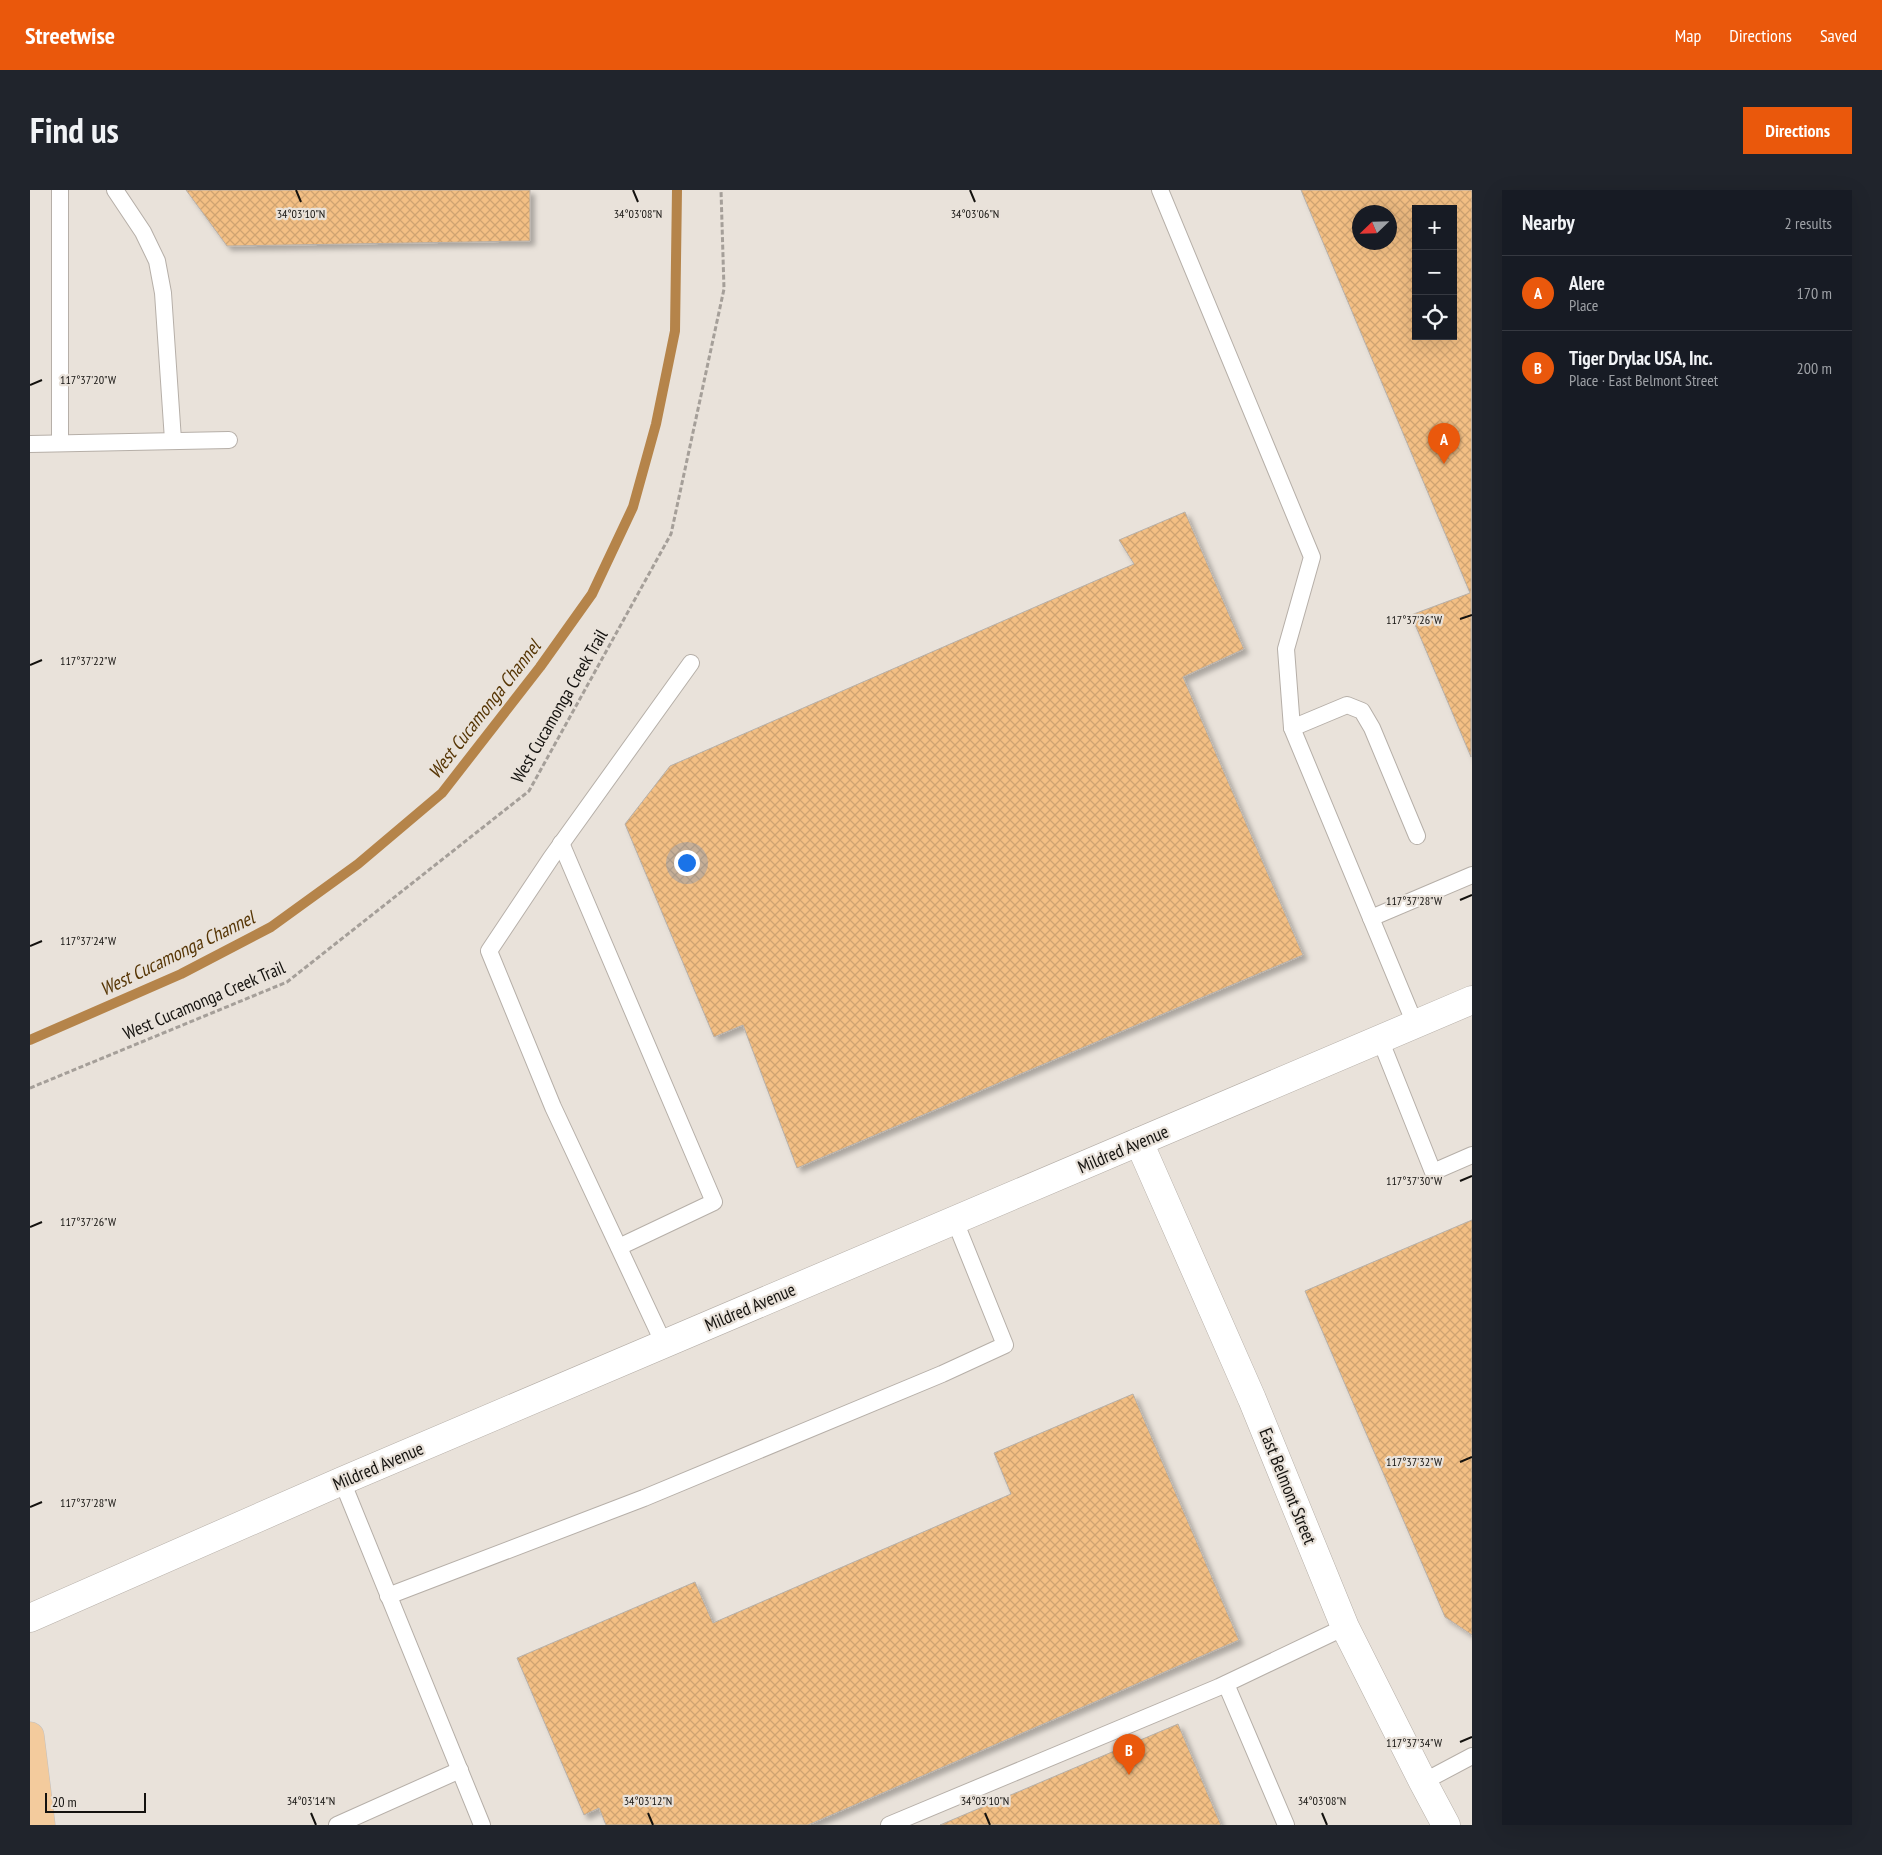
<!DOCTYPE html>
<html lang="en">
<head>
<meta charset="utf-8">
<style>
  :root { --surface:#171b24; --page:#20242c; --text:#f1f3f6; --muted:#9ea1a6; --line:#363941; --accent:#ea580c }
  body { margin:0; font-family:"PT Sans Narrow",sans-serif; background:var(--page); color:var(--text) }
  .controls { position:absolute; right:15px; top:15px; display:grid; overflow:hidden; border-radius:0px; box-shadow:0 5px 20px #0002 }
  .controls button { width:45px; height:45px; display:grid; place-items:center; padding:0; border:0; border-bottom:1px solid var(--line); background:var(--surface); color:var(--text); font:25px sans-serif }
  .compass { position:absolute; left:1322px; top:15px; width:45px; height:45px; border-radius:50%; background:var(--surface); box-shadow:0 5px 20px #0002; rotate:247deg }
  .scale { position:absolute; left:15px; bottom:12px; width:101px; box-sizing:border-box; padding-left:5px; border:2px solid #14120f; border-top:0; font-size:14px; line-height:18px; white-space:nowrap; color:#14120f; -webkit-text-stroke:4px #e9e2da; paint-order:stroke }
  .you { position:absolute; left:656px; top:672px; width:18px; height:18px; margin:-12px; border:4px solid #fff; border-radius:50%; background:#1a73e8; box-shadow:0 0 0 8px #1a73e833 }
  .badge { display:grid; place-items:center; width:32px; height:32px; border-radius:50%; background:var(--accent); color:#fff; font-size:16px; font-weight:700 }
  .pin { position:absolute; translate:-50% -41px; filter:drop-shadow(0 1px 2px #0008) }
  .pin::after { content:''; position:absolute; top:26px; width:18px; height:15px; background:inherit; clip-path:polygon(0 0,100% 0,50% 100%) }
  .list { margin:0; padding:0; list-style:none }
  h2 { display:flex; justify-content:space-between; align-items:center; height:65px; margin:0; padding:0 20px; font-size:21px }
  h2 small { font-size:16px; font-weight:400; color:var(--muted) }
  .list li { display:grid; grid-template-columns:32px 1fr auto; gap:15px; align-items:center; box-sizing:border-box; height:75px; padding:0 20px; border-top:1px solid var(--line) }
  .list b { display:block; font-size:19px; white-space:nowrap }
  .list p { margin:0; font-size:16px; white-space:nowrap; color:var(--muted) }
  .list em { font-size:16px; font-style:normal; color:var(--muted) }
  .icon { flex:none; width:28px; height:28px; fill:none; stroke:currentColor; stroke-width:2; stroke-linecap:round; stroke-linejoin:round }
  .map { position:relative; flex:none; width:1442px; height:1635px; overflow:hidden; border-radius:0px }
  header { display:flex; align-items:center; gap:30px; box-sizing:border-box; height:70px; padding:0 25px; background:var(--accent); color:#fff }
  header strong { font-size:24px }
  nav { display:flex; gap:28px; margin-inline-start:auto; font-size:18px }
  .intro { display:flex; align-items:center; justify-content:space-between; box-sizing:border-box; height:120px; padding:0 30px }
  h1 { margin:0; font-size:35px }
  .button { padding:12px 22px; border-radius:0px; background:var(--accent); color:#fff; font-size:18px; font-weight:700 }
  main { display:flex; gap:30px; padding:0 30px }
  aside { flex:1; background:var(--surface); border-radius:0px; box-shadow:0 5px 20px #0002 }
  .map>svg:first-child { display:block }
  .lines { fill:none; stroke-linecap:round; stroke-linejoin:round }
  .stream { stroke:#b5844a; stroke-width:10 }
  .building { fill:url(#building-cross-hatch); stroke:#b7b0a9; fill-rule:evenodd; filter:url(#shadow) }
  .service-casing { stroke:#b6afa8; stroke-width:18 }
  .minor-casing { stroke:#b6afa8; stroke-width:29 }
  .primary-casing { stroke:#c2c1c1; stroke-width:29 }
  .path { stroke:#a59f99; stroke-width:3; stroke-dasharray:5 2.5; stroke-linecap:butt }
  .service { stroke:#fff; stroke-width:16 }
  .minor { stroke:#fff; stroke-width:28 }
  .primary { stroke:#f3cb9d; stroke-width:28 }
  .ticks { fill:none; stroke:#14120f; stroke-width:2 }
  .labels { text-anchor:middle; dominant-baseline:central; stroke-width:4.5; stroke-linejoin:round; paint-order:stroke }
  .street-label { font-size:18px; fill:#14120f; stroke:#e9e2da }
  .water-label { font-size:19px; font-style:italic; fill:#563504; stroke:#e9e2da }
  .ticks-label { font-size:12px; text-anchor:middle; fill:#14120f; stroke:#e9e2da; stroke-width:4.5; stroke-linejoin:round; paint-order:stroke }
</style>
</head>
<body>
<header>
<strong>Streetwise</strong>
<nav><a>Map</a><a>Directions</a><a>Saved</a></nav>
</header>
<div class="intro"><h1>Find us</h1><a class="button">Directions</a></div>
<main>
<div class="map">
<svg width="1442" height="1635" viewBox="0 0 1442 1635">
  <defs>
    <pattern id="building-cross-hatch" width="8" height="8" patternUnits="userSpaceOnUse" patternTransform="scale(1.25)"><rect width="8" height="8" fill="#f3bf84"/><path d="M0 0l8 8M0 8l8-8" fill="none" stroke="#cfa371"/></pattern>
    <filter id="shadow"><feDropShadow dx="4.5" dy="4.5" stdDeviation="2.5" flood-color="#0004"/></filter>
  </defs>
  <rect width="100%" height="100%" fill="#e9e2da"/>
  <g class="lines">
    <path class="stream" d="M0 850 151 784 241 737 328 674 412 603 510 477 562 404 603 317 626 234 645 141 647 0"/>
  </g>
  <g class="building">
    <path d="M156 0H500V51L197 56Z"/>
    <path d="M1271 0H1442L1441 567 1381 425 1440 403ZM1386 19H1423V146H1386ZM1330 22H1360V52H1330Z"/>
    <path d="M1155 322 1214 459 1153 487 1273 765 767 978 713 835 684 847 595 634 640 576 1104 374 1089 350Z"/>
    <path d="M1442 1030V1445L1415 1427 1275 1101Z"/>
    <path d="M1103 1204 1209 1450 778 1635H576L569 1618 554 1625 487 1468 665 1392 683 1433 981 1304 964 1263Z"/>
    <path d="M1148 1534 1191 1635H910Z"/>
  </g>
  <g class="lines">
    <defs>
      <g id="service">
        <path d="M30 0V253"/>
        <path d="M85 0 113 42 127 71 133 103 143 250"/>
        <path d="M1130 0 1282 367 1256 459 1262 538 1385 834"/>
        <path d="M0 254 199 250"/>
        <path d="M1262 538 1317 515 1332 521 1342 538 1387 646"/>
        <path d="M531 653 684 1012 589 1057"/>
        <path d="M1341 728 1442 685"/>
        <path d="M1350 849 1403 982 1442 965"/>
        <path d="M634 1154 523 917 459 761 521 668 661 473"/>
        <path d="M312 1291 452 1635"/>
        <path d="M358 1406 614 1308 912 1184 975 1155 925 1031"/>
        <path d="M1196 1494 1256 1635"/>
        <path d="M1393 1592 1442 1566"/>
        <path d="M307 1635 430 1580"/>
        <path d="M859 1635 1189 1497 1315 1437"/>
      </g>
      <g id="minor">
        <path d="M1109 952 1222 1209 1315 1437 1393 1592 1416 1635"/>
        <path d="M0 1428 312 1291 1442 810"/>
      </g>
      <path id="primary" d="M0 1546 11 1635"/>
    </defs>
    <use href="#service" class="service-casing"/>
    <use href="#minor" class="minor-casing"/>
    <use href="#primary" class="primary-casing"/>
    <path class="path" d="M0 898 257 792 499 601 641 344 694 99 691 0"/>
    <use href="#service" class="service"/>
    <use href="#minor" class="minor"/>
    <use href="#primary" class="primary"/>
  </g>
  <path class="ticks" d="M266 0 271 12M603 0 608 12M940 0 945 12M0 195 12 190M1430 429 1442 425M0 475 12 470M1430 710 1442 705M0 756 12 751M1430 991 1442 986M0 1037 12 1032M1430 1272 1442 1267M0 1317 12 1312M1430 1552 1442 1547M281 1623 286 1635M618 1623 623 1635M955 1623 960 1635M1292 1623 1297 1635"/>
  <g class="labels">
    <g class="street-label">
      <text transform="translate(529 516) rotate(-60)">West Cucamonga Creek Trail</text>
      <text transform="translate(174 810) rotate(-23)">West Cucamonga Creek Trail</text>
      <text transform="translate(1093 959) rotate(-23)">Mildred Avenue</text>
      <text transform="translate(720 1117) rotate(-23)">Mildred Avenue</text>
      <text transform="translate(348 1276) rotate(-23)">Mildred Avenue</text>
      <text transform="translate(1258 1296) rotate(68)">East Belmont Street</text>
    </g>
    <g class="water-label">
      <text transform="translate(454 519) rotate(-52)">West Cucamonga Channel</text>
      <text transform="translate(147 763) rotate(-26)">West Cucamonga Channel</text>
    </g>
  </g>
  <g class="ticks-label">
    <text x="271" y="28">34°03'10"N</text>
    <text x="608" y="28">34°03'08"N</text>
    <text x="945" y="28">34°03'06"N</text>
    <text x="58" y="194">117°37'20"W</text>
    <text x="1384" y="434">117°37'26"W</text>
    <text x="58" y="475">117°37'22"W</text>
    <text x="1384" y="715">117°37'28"W</text>
    <text x="58" y="755">117°37'24"W</text>
    <text x="1384" y="995">117°37'30"W</text>
    <text x="58" y="1036">117°37'26"W</text>
    <text x="1384" y="1276">117°37'32"W</text>
    <text x="58" y="1317">117°37'28"W</text>
    <text x="1384" y="1557">117°37'34"W</text>
    <text x="281" y="1615">34°03'14"N</text>
    <text x="618" y="1615">34°03'12"N</text>
    <text x="955" y="1615">34°03'10"N</text>
    <text x="1292" y="1615">34°03'08"N</text>
  </g>
</svg>
<div class="controls">
<button>+</button>
<button>−</button>
<button><svg class="icon" aria-label="locate" viewBox="0 0 24 24"><circle cx="12" cy="12" r="6"/><path d="M12 2v4M12 18v4M2 12h4M18 12h4"/></svg></button>
</div>
<svg class="compass" viewBox="-18 -18 36 36"><path d="M0-13l5 13h-10z" fill="#e53935"/><path d="M0 13l5-13h-10z" fill="#9ea1a6"/></svg>
<div class="scale">20 m</div>
<div class="you"></div>
<div class="pin badge" style="left:1414px;top:274px">A</div>
<div class="pin badge" style="left:1099px;top:1585px">B</div>
</div>
<aside>
<h2>Nearby<small>2 results</small></h2>
<ul class="list">
<li><span class="badge">A</span><div><b>Alere</b><p>Place</p></div><em>170 m</em></li>
<li><span class="badge">B</span><div><b>Tiger Drylac USA, Inc.</b><p>Place · East Belmont Street</p></div><em>200 m</em></li>
</ul>
</aside>
</main>
</body>
</html>
